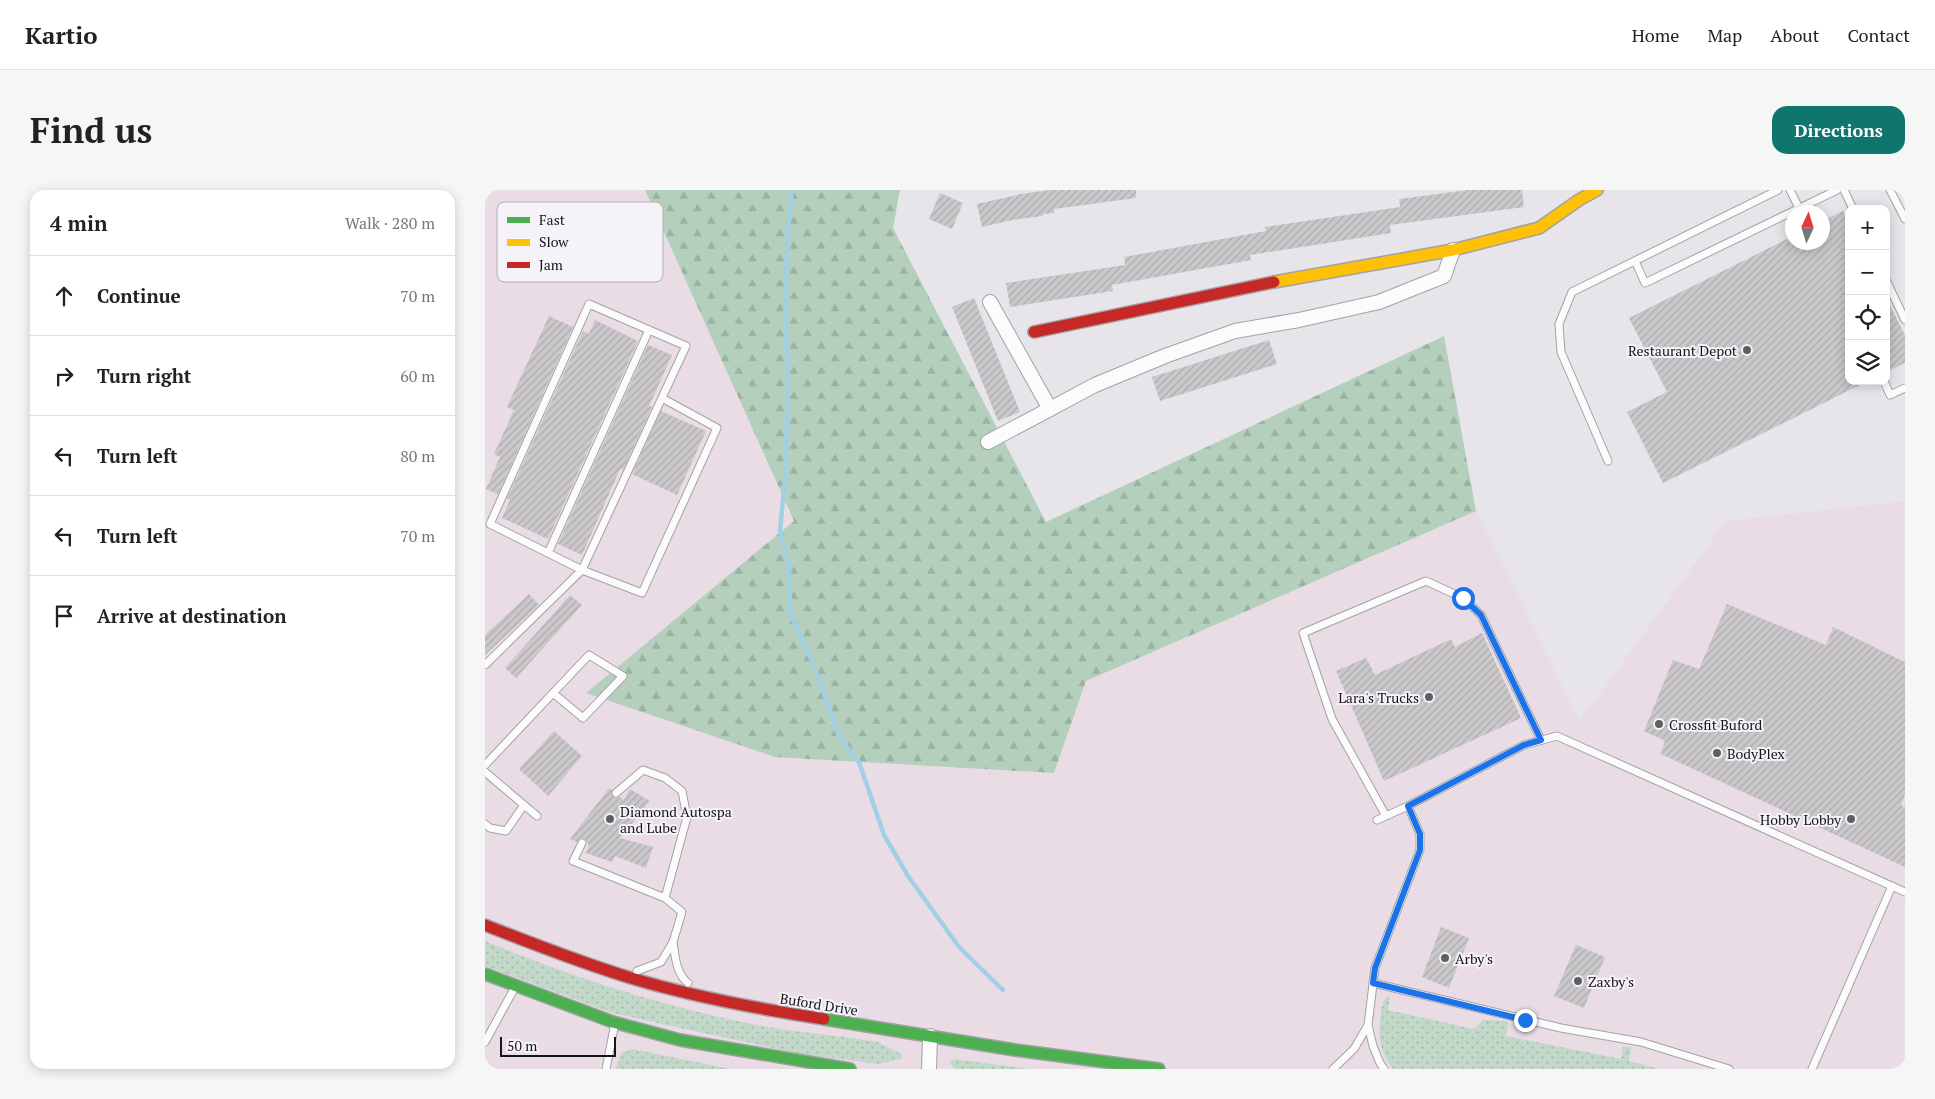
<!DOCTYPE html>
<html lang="en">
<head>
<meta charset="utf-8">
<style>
  :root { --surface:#fff; --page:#f6f6f6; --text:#222; --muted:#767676; --line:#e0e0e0; --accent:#0f766e }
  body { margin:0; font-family:"PT Serif",serif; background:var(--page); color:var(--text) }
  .controls { position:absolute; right:15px; top:15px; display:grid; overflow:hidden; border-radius:10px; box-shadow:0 2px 12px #0003 }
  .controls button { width:45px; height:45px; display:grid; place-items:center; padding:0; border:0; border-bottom:1px solid var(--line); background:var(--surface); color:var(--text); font:25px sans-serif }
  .compass { position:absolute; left:1300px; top:15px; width:45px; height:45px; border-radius:50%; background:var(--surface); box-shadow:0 2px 12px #0003; rotate:4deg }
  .scale { position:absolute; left:15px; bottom:12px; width:116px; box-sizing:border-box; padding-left:5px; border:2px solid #171517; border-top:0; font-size:14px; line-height:18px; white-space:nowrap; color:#171517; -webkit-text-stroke:4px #f5f2f8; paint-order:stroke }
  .stop { position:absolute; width:15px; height:15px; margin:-11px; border:4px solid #1a73e8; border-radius:50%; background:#fff }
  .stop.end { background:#1a73e8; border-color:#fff; box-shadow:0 1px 5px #0008 }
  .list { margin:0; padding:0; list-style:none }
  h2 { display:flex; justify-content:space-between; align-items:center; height:65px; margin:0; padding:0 20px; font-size:21px }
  h2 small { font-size:16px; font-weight:400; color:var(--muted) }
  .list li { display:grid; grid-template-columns:32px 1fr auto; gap:15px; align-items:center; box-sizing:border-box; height:80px; padding:0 20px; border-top:1px solid var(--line) }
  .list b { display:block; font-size:19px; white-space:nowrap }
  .list em { font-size:16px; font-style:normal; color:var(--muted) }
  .icon { flex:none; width:28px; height:28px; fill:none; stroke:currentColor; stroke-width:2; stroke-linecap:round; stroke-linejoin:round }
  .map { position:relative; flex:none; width:1420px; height:879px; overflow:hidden; border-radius:15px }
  header { display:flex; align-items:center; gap:30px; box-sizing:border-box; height:70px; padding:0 25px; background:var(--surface); border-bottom:1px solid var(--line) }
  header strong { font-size:24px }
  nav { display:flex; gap:28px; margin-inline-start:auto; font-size:18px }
  .intro { display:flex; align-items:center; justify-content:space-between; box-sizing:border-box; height:120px; padding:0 30px }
  h1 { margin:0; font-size:35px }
  .button { padding:12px 22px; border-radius:15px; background:var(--accent); color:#fff; font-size:18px; font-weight:700 }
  main { display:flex; gap:30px; padding:0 30px }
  aside { flex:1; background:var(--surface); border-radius:15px; box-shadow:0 2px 12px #0003 }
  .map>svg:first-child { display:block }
  .commercial { fill:#eadce5 }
  .grass { fill:url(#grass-dots) }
  .forest { fill:url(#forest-firs) }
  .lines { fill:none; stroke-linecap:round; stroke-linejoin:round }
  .stream { stroke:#a2d0e3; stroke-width:4.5 }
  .building { fill:url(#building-hatch) }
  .lane-casing { stroke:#a3a1a4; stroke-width:9 }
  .street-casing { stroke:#a3a1a4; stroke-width:16 }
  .fast-casing { stroke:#a3a1a4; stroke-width:14 }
  .slow-casing { stroke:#a3a1a4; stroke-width:14 }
  .jam-casing { stroke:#a3a1a4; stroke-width:14 }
  .lane { stroke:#fbfbfc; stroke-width:7 }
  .street { stroke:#fbfbfc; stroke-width:14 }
  .fast { stroke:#4caf50; stroke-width:11 }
  .slow { stroke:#ffc107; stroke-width:11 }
  .jam { stroke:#c62828; stroke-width:11 }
  .route { stroke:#1a73e8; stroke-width:6 }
  .poi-dot { fill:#605e60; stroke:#f5f2f8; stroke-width:2 }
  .labels { text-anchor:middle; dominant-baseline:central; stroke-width:4; stroke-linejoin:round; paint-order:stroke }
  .poi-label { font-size:14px; fill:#171517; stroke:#f5f2f8; text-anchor:start }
  .street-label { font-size:14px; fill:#171517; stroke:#f5f2f8 }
  .key { fill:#f5f2f8; stroke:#b2b0b4; stroke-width:1 }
  .key-label { font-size:14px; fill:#171517 }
</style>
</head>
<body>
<header>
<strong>Kartio</strong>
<nav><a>Home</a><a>Map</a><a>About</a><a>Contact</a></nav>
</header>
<div class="intro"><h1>Find us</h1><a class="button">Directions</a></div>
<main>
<aside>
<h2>4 min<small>Walk · 280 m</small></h2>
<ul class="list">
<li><svg class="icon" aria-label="ahead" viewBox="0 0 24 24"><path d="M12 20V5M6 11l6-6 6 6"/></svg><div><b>Continue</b></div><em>70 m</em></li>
<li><svg class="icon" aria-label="right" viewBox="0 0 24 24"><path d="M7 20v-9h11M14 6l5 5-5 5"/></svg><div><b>Turn right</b></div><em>60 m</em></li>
<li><svg class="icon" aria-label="left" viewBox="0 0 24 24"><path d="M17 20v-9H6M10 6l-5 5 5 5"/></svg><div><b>Turn left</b></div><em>80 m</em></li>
<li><svg class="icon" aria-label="left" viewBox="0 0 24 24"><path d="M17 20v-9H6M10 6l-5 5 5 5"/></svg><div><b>Turn left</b></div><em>70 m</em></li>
<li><svg class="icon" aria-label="arrive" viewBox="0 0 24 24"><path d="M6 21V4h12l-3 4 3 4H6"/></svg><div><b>Arrive at destination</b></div></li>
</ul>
</aside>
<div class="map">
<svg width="1420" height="879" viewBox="0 0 1420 879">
  <defs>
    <pattern id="grass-dots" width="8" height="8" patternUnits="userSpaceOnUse" patternTransform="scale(1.25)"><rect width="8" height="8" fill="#c2d8c9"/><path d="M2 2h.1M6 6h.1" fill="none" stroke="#a6b8ac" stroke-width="1.8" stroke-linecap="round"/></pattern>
    <pattern id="forest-firs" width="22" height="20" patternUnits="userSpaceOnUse" patternTransform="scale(1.25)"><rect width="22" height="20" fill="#b4d0bd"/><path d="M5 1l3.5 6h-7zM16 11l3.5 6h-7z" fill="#9ab2a2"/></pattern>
    <pattern id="building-hatch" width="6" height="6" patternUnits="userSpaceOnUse" patternTransform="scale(1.25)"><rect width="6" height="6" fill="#cac8cb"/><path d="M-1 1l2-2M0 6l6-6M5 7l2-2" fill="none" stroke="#adabae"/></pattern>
  </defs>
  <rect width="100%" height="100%" fill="#e7e5e9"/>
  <path class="commercial" d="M0 0H160L309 331 102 502 568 583 601 491 991 321 1095 531 1241 331 1420 311V879H0Z"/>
  <g class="grass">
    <path d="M0 751C83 786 169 813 257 832 302 842 348 844 393 852L417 864V867L416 869 394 874 310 863 127 823 0 776Z"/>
    <path d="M903 806 905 808 903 820 989 839 998 830 1020 831 1023 833 1021 846 1136 869 1138 857H1146L1144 871 1174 879H908C894 861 893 845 896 823 897 817 897 810 903 806Z"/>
    <path d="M147 859 246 879H131L136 863Z"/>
    <path d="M469 869 544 879H471L465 874V872Z"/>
  </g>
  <path class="forest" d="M160 0H415L408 38 561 332 959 146 991 321 601 491 569 583 290 567 101 503 309 331Z"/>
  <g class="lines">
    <path class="stream" d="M307 0 303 41 300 111 303 199 300 288 295 341 304 377 305 422 329 476 355 549 374 572 399 645 423 686 474 757 518 800"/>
  </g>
  <g class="building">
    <path d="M564 0H651V8L569 19V23L558 24V26L527 30 497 37 492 14 536 4Z"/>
    <path d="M983 0H1037L1039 17 905 35 906 43 765 65 766 70 627 95 628 101 525 117 521 93 640 75 639 67 781 41 780 37 915 17 914 9Z"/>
    <path d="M455 3 478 13 467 39 444 29Z"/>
    <path d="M1358 21 1364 33V191H1383L1178 293 1142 222 1182 202 1144 128 1308 46V52H1338V31Z"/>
    <path d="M489 108 535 222 513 231 467 117Z"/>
    <path d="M1401 108 1420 145V173L1401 182Z"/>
    <path d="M64 126 88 137 13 304 1 299 15 267 9 264 29 220 22 217Z"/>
    <path d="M110 130 153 151 63 349 17 328 25 310 22 309 98 141 104 144Z"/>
    <path d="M784 150 792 174 675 211 667 187Z"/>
    <path d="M163 155 187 165 164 216 167 217 138 280 135 279 97 365 73 354Z"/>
    <path d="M176 221 221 241 192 305 147 284Z"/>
    <path d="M44 404 54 415 0 465V445Z"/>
    <path d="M85 405 97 415 31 488 20 478Z"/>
    <path d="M1242 414 1341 455 1348 437 1420 472V605L1416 615 1420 617V677L1176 564 1180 551 1159 541 1188 470 1214 479Z"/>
    <path d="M997 443 1036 528 899 591 851 481 881 468 890 485 966 449 970 457Z"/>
    <path d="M69 541 97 566 63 606 34 579Z"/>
    <path d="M124 598 127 600V606L130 608 135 607 139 610 145 599 165 611 135 648 168 657 161 678 130 666 127 672 101 663 104 656 100 649 95 648 92 652 85 649Z"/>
    <path d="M956 737 984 748 964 798 937 787Z"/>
    <path d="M1091 755 1120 767 1099 818 1069 806Z"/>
  </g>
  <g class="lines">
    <defs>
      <g id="lane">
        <path d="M1305 0 1316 22"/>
        <path d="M1359 0 1368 19"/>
        <path d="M1405 0 1420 29"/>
        <path d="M1150 71 1160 93 1352 0"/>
        <path d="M1401 90 1420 130"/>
        <path d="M1399 191 1405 205 1420 198"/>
        <path d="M1123 271 1076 162 1074 134 1087 102 1293 0"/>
        <path d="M63 363 164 140"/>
        <path d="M0 475 97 380 201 156 104 114 5 334 97 380 157 403 232 238 177 208"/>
        <path d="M0 575 104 465 138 486 98 528 68 503"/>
        <path d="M0 582 52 626"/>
        <path d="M131 603 158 580 180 588 197 601 202 627 180 708 197 722 188 752 176 772 152 781"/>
        <path d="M901 626 847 529 818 443 941 391 978 408 996 425 1056 550"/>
        <path d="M892 630 923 616 1039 555 1072 546 1420 702"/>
        <path d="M0 634 5 638 21 641 39 615"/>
        <path d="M97 653 88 671 180 708"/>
        <path d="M188 752C190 765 191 784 203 793"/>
        <path d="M888 793 1076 838 1156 852 1244 879"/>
        <path d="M0 852 29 799"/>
        <path d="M121 879 129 838"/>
        <path d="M848 879 869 859 883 835"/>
        <path d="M899 879 895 873 888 856 883 835 890 778 935 660V644L923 616"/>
        <path d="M1327 879 1407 696"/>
      </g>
      <g id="street">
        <path d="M505 112 565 219"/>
        <path d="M503 252 610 195 680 166 750 141 814 130 894 112 959 86 968 60"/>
        <path d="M444 879 445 846"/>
      </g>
      <g id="fast">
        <path d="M0 784 128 832 195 850 365 879"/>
        <path d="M339 829 530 860 674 879"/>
      </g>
      <path id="slow" d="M789 92 968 60 1054 38 1094 10 1112 0"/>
      <g id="jam">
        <path d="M549 142 789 92"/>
        <path d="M0 735C48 754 97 773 146 788 209 807 274 819 339 829"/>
      </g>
    </defs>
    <use href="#lane" class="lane-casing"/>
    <use href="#street" class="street-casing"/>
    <use href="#fast" class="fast-casing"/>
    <use href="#slow" class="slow-casing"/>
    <use href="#jam" class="jam-casing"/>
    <use href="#lane" class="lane"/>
    <use href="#street" class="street"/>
    <use href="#fast" class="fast"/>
    <use href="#slow" class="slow"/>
    <use href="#jam" class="jam"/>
  </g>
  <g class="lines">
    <path class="route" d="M978 408 996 425 1056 550 1039 555 923 616 935 644V660L890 778 888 793 1040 830"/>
  </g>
  <g class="poi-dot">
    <circle cx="1262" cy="160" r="5"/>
    <circle cx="944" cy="507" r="5"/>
    <circle cx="1174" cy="534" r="5"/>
    <circle cx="1232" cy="563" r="5"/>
    <circle cx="125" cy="629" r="5"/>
    <circle cx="1366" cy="629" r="5"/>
    <circle cx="960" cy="768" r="5"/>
    <circle cx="1093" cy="791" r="5"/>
  </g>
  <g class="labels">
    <g class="poi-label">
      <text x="1252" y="160" text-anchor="end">Restaurant Depot</text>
      <text x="934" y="507" text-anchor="end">Lara's Trucks</text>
      <text x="1184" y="534">Crossfit Buford</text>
      <text x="1242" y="563">BodyPlex</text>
      <text x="135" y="621">Diamond Autospa<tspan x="135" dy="16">and Lube</tspan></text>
      <text x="1356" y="629" text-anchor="end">Hobby Lobby</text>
      <text x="970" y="768">Arby's</text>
      <text x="1103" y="791">Zaxby's</text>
    </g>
    <g class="street-label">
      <text transform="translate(334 814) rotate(9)">Buford Drive</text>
    </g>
  </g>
  <rect x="12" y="12" width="166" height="80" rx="8" class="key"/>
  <rect x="22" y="27" width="23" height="6" fill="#4caf50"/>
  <rect x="22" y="49" width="23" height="7" fill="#ffc107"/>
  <rect x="22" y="72" width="23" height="6" fill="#c62828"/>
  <g class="key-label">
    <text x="54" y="35">Fast</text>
    <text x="54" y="57">Slow</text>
    <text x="54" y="80">Jam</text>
  </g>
</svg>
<div class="controls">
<button>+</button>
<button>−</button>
<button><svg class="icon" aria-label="locate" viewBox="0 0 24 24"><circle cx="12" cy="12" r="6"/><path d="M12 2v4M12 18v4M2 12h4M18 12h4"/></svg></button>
<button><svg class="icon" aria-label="layers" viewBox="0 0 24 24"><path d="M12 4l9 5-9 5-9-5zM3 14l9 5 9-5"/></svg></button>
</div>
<svg class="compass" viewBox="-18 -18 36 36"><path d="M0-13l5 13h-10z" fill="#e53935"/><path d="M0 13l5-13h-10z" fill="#767676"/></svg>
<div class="scale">50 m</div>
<div class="stop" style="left:978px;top:408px"></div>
<div class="stop end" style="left:1040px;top:830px"></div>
</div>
</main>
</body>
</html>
